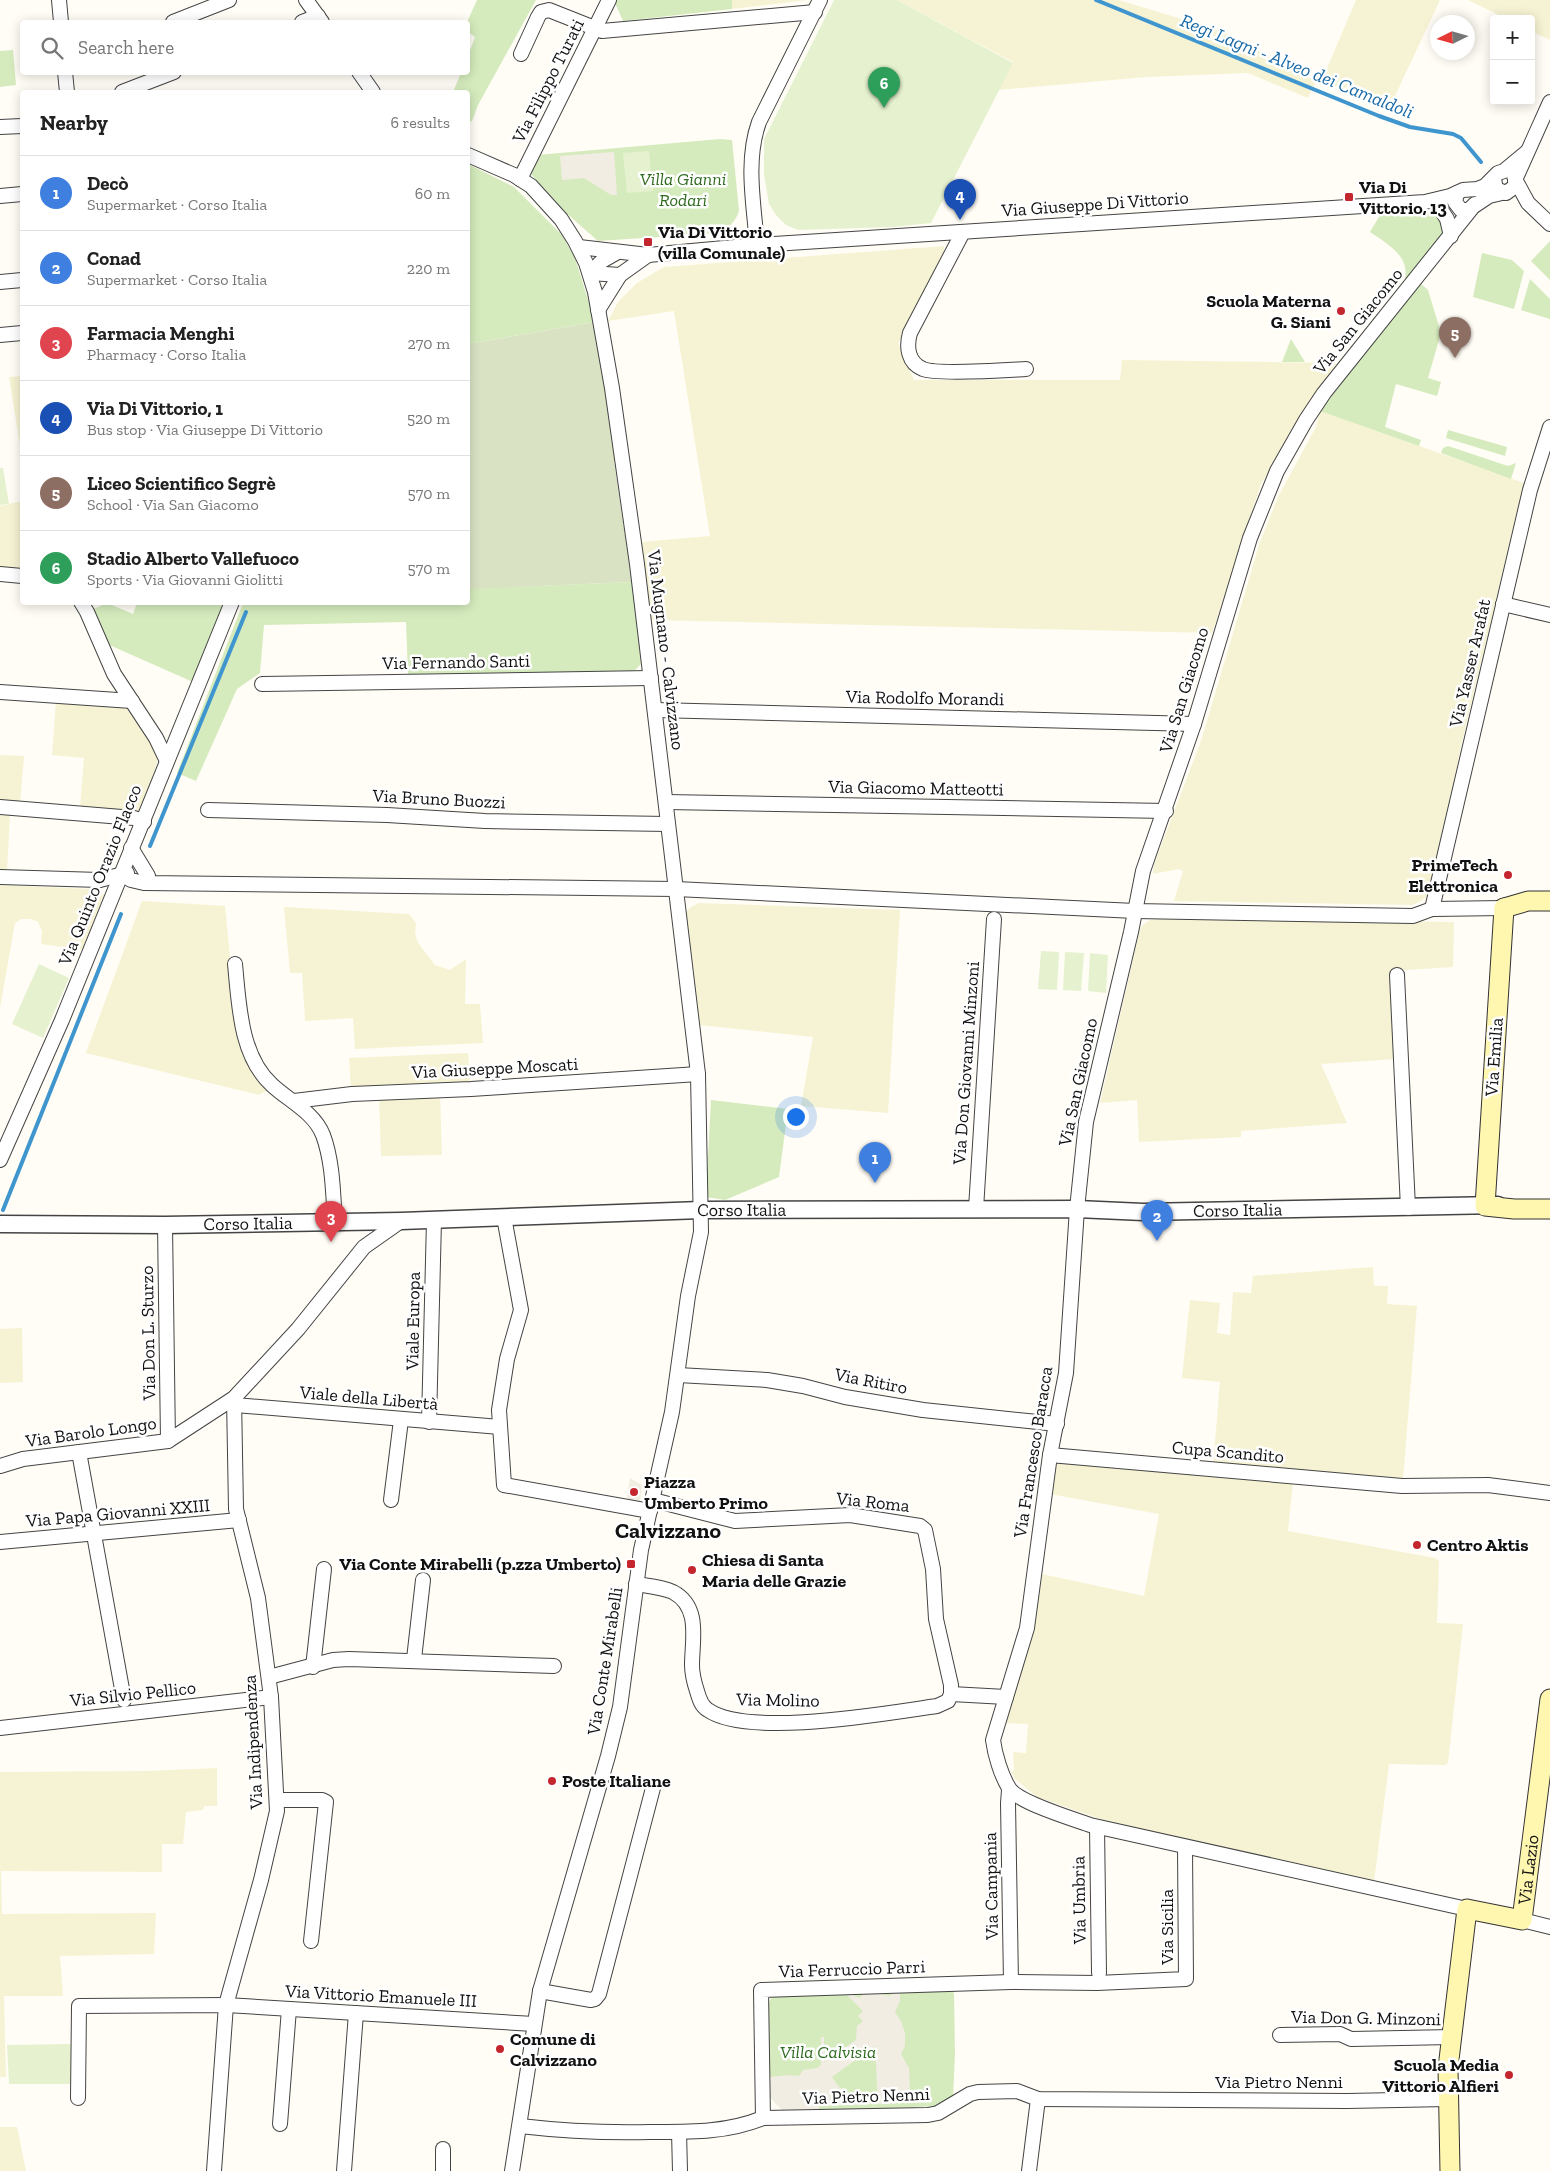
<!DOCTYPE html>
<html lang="en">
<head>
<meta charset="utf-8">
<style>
  :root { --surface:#fff; --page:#f2f2f2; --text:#222; --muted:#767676; --line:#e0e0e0; --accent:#c4262e }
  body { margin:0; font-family:"Zilla Slab",serif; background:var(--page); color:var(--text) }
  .controls { position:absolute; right:15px; top:15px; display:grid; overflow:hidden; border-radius:5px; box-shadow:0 2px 12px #0003 }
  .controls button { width:45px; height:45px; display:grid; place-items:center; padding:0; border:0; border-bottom:1px solid var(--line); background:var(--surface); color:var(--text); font:25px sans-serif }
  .compass { position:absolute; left:1430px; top:15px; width:45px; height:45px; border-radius:50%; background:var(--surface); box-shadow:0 2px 12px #0003; rotate:265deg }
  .you { position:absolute; left:795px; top:1116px; width:18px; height:18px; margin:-12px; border:4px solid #fff; border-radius:50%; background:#1a73e8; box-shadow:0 0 0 8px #1a73e833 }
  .badge { display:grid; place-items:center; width:32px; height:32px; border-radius:50%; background:var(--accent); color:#fff; font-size:16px; font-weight:700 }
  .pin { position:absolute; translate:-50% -41px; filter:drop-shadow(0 1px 2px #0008) }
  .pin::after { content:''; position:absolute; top:26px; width:18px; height:15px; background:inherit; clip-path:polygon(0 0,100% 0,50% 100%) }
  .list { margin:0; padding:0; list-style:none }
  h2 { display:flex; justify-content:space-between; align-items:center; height:65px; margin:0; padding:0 20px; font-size:21px }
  h2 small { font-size:16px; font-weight:400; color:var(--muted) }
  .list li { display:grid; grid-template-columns:32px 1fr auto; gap:15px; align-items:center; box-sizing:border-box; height:75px; padding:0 20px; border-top:1px solid var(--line) }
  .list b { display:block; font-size:19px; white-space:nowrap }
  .list p { margin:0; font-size:16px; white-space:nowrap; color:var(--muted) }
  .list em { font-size:16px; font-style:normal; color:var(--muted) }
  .icon { flex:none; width:28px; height:28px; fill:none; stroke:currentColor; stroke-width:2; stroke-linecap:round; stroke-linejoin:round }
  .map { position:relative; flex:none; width:1550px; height:2171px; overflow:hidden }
  .search { position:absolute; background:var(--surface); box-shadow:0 2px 12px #0003; left:20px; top:20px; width:450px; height:55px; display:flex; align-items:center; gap:12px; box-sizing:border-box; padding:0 18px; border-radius:5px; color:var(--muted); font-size:19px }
  .panel { position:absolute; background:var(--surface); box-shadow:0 2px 12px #0003; left:20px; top:90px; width:450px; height:515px; border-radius:5px }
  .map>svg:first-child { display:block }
  .farmland { fill:#f6f3d4 }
  .green { fill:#d5ebbd }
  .cemetery { fill:#d9e3c4 }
  .pitch { fill:#e6f2cf }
  .plaza { fill:#f1ede2 }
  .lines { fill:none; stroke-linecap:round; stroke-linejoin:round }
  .stream { stroke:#3f96cf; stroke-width:4 }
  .minor-casing { stroke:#444; stroke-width:16 }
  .tertiary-casing { stroke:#444; stroke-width:19 }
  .secondary-casing { stroke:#333; stroke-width:21 }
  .minor { stroke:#fff; stroke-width:14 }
  .tertiary { stroke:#fff; stroke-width:16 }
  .secondary { stroke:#fff6b0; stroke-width:19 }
  .poi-dot { fill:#c4262e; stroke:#fff; stroke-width:2 }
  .labels { text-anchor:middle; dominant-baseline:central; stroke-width:5; stroke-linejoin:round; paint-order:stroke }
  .street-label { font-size:18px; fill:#111; stroke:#fff }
  .park-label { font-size:18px; font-style:italic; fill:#2f6b1f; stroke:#fff }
  .poi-label { font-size:18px; font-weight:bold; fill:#111; stroke:#fff; text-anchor:start }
  .water-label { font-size:19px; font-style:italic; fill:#1768a6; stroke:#fff }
  .district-label { font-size:22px; font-weight:bold; fill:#111; stroke:#fff }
</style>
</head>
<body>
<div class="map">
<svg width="1550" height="2171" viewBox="0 0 1550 2171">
  <rect width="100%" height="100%" fill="#fffdf5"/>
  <g class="farmland">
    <path d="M732 0H808L732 9Z"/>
    <path d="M897 0H1119L1221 31 1316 81 1308 98 1248 73 1146 77 998 90 1013 62Z"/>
    <path d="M1356 0H1440L1393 100 1387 109 1322 80Z"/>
    <path d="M1468 0H1550V40L1531 31V19H1507Z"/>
    <path d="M944 246 945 255 898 343 914 380H1120L1122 360 1336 363 1261 484 1212 633 651 620 641 542 710 536 674 311 608 321 618 302 637 283 664 267Z"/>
    <path d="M22 376V457L9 377Z"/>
    <path d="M1320 411 1524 483 1461 746 1431 893 1419 902 1412 905 1174 901 1183 871 1179 869 1153 874 1154 864 1201 741 1260 542 1278 497 1316 427Z"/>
    <path d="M22 501V569L0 567V506Z"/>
    <path d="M56 702 133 708 157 751V763L140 816 80 808 84 758 52 755Z"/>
    <path d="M0 755 24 756 20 804 0 803Z"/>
    <path d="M0 813 10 814 7 871H0Z"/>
    <path d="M0 885 92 889 104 895 83 950 41 944 42 931 38 922 31 919H21L15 923 0 1008Z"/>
    <path d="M142 901 225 906 237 1028 268 1090 259 1095 86 1053Z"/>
    <path d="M699 903 900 910 888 1113 801 1106 813 1037 700 1025 686 912 691 907Z"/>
    <path d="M284 907 409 914 416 923 415 933 418 943 435 965 450 970 466 959 465 1004H480L483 1043 355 1049 353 1018 305 1021 302 973H290Z"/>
    <path d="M1158 919 1454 922 1453 967 1391 971 1395 1059 1321 1064 1347 1123 1241 1131V1137L1139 1142 1137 1100 1100 1103 1140 929 1143 925 1150 920Z"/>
    <path d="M468 1053 470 1083 351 1088 349 1058Z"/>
    <path d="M440 1094 442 1155 381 1156 379 1098Z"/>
    <path d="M1373 1267 1374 1286H1388L1387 1304 1417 1306 1403 1479 1213 1466 1220 1382 1182 1378 1190 1300 1220 1303 1217 1333 1230 1335 1233 1292 1251 1293 1253 1276Z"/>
    <path d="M22 1328 23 1382 0 1383V1329Z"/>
    <path d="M1057 1460 1293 1482 1288 1531 1435 1558 1439 1561 1437 1623 1463 1624 1448 1763 1445 1765 1389 1764 1374 1882 1135 1831 1037 1797 1015 1779 1011 1772 1014 1770 1013 1752 1026 1753 1028 1724 1005 1723 1036 1617 1042 1574 1144 1596 1159 1514 1050 1494Z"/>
    <path d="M217 1768V1806H204L203 1810 186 1812 183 1844H162V1872L1 1871 2 1914 156 1913 154 1954 60 1956 63 1996H4L6 2077H0V1772L147 1771Z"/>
    <path d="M0 2127H17L26 2171H0Z"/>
  </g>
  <g class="green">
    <path d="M477 0H536L478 105 472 121 468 122V92H453L461 73 468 72V56L475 37 468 32 467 22Z"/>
    <path d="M616 0H732V9L623 21 615 3Z"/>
    <path d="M13 50 16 85 0 87V51Z"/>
    <path d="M720 139 732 140 739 211C735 223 728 228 717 233L598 241 565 212 531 174 537 155Z"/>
    <path d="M468 164 514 187 562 235 575 258 595 322 468 344Z"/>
    <path d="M1436 211 1446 233 1404 283C1412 257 1389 245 1370 232L1380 215Z"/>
    <path d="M1550 241V280L1531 261Z"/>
    <path d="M1482 253 1512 260 1524 271 1514 309 1473 297Z"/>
    <path d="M1530 279 1550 299V319L1521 310Z"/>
    <path d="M1420 283 1428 290 1441 333 1428 378 1441 382 1437 396 1396 384 1385 427 1421 440 1419 446 1320 411Z"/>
    <path d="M1291 339 1305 362H1282Z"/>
    <path d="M1448 430 1507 447 1505 456 1446 438Z"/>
    <path d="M1448 446 1508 466 1516 463 1511 479 1441 453 1443 448Z"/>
    <path d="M468 574 510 587 632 582 641 664 634 671 408 674 406 622 264 625 260 673 237 689 196 781 177 773 243 603 468 602Z"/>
    <path d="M107 603 133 614 137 603H226L193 682 98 640 87 612Z"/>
    <path d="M711 1100 788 1109 779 1177 725 1200 706 1197Z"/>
    <path d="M952 1990 954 1994 955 2052 953 2098 939 2106 819 2111 777 2105 770 2096 768 2005 771 1998 777 1996Z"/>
  </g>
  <path class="cemetery" d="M595 322 617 460 614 461 632 582 468 589V344Z"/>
  <g class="pitch">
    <path d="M834 0H897L1013 63 931 223 894 227 798 230 786 225 776 215 769 204 764 175V139Z"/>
    <path d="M649 151 653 191 627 193 623 153Z"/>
    <path d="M0 468H3L9 504 0 505Z"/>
    <path d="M1041 951 1059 952 1057 990 1038 989Z"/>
    <path d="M1065 952 1084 953 1081 991 1063 990Z"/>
    <path d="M1090 953 1108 955 1106 993 1088 991Z"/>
    <path d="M39 964 69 978 43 1038 12 1024Z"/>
    <path d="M71 2044V2084H9L7 2045Z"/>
  </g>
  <g class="plaza">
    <path d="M614 152 617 195H611L584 178 562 180 560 156Z"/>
    <path d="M630 1478 642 1485 640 1501 627 1500Z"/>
    <path d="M895 1992H900V2001L895 2012 901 2021 905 2033V2046L901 2054 909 2068 910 2096H901V2103L878 2104 875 2046 832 2077 839 2087 850 2094 869 2097V2104L819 2106V2111H783L777 2105 770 2096 768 2077 789 2075 799 2076 803 2070 817 2068 821 2065V2037H824V2062L856 2040 857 2026 863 2021 858 2016 863 2011 846 1994H851L859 1998 866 1993H878L889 1996Z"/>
  </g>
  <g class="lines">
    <g class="stream">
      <path d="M1096 0 1379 116 1410 127 1453 134 1461 138 1481 162"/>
      <path d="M150 846 246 612"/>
      <path d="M3 1210 121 914"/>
    </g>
    <defs>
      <g id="minor">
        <path d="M59 0 61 22"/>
        <path d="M306 0 322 22"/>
        <path d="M173 22 229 0"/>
        <path d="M302 22 318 16"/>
        <path d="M521 54 538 17 541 12 549 10 602 31 815 12"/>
        <path d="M65 72 67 92"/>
        <path d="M359 72 373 92"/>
        <path d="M122 92 174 72"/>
        <path d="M0 127 22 126"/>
        <path d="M468 155 514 175 531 186 561 219 575 241 586 263 595 292 612 388 637 564 698 1074 701 1232 688 1296 672 1412 641 1550 620 1707 608 1756 540 1991 512 2171"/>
        <path d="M520 179 609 0"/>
        <path d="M1494 179 1496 189 1506 193 1514 187 1516 181 1514 176"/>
        <path d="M1515 180 1550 102"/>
        <path d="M1516 181 1528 203 1550 224"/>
        <path d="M1457 193 1455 202 1461 210H1469L1475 204"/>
        <path d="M0 196 22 194"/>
        <path d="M1438 205 1447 219 1451 236"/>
        <path d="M1474 206 1489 196 1502 193"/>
        <path d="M963 232 910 333C906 347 908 363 923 369 937 375 1007 370 1026 369"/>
        <path d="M757 245C754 205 745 161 759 122L820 0"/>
        <path d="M579 247 648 255 757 245 1425 202 1450 196 1463 190 1477 189 1485 186 1498 173 1504 171 1527 152"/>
        <path d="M590 273 602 261 616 253"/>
        <path d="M590 273 620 275"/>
        <path d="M0 282 22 280"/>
        <path d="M598 310 620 275 648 255"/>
        <path d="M0 335 22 333"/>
        <path d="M0 574 22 576"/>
        <path d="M81 602 87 612 114 674 156 738 166 759"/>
        <path d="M1503 604 1550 615"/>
        <path d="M262 684 651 678"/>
        <path d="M0 692 132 701"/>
        <path d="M655 710 1194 724"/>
        <path d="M666 802 1166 811"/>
        <path d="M0 807 134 818 144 822"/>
        <path d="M208 810 387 815 485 821 668 824"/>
        <path d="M131 848 148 876"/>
        <path d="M121 874 131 880 144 883 676 889 1135 911 1413 916 1432 909 1504 908"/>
        <path d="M0 877 100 880 127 873"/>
        <path d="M1432 909 1530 490 1550 427"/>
        <path d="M235 964C239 1004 240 1056 272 1085 289 1101 314 1112 323 1135 333 1162 333 1194 335 1222"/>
        <path d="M1397 975 1408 1208"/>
        <path d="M294 1101 352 1094 471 1089 698 1074"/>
        <path d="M0 1160 62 1020 232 602"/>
        <path d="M976 1209 994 919"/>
        <path d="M504 1217 521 1310 507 1359 499 1410 504 1485 650 1511"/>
        <path d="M165 1225 168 1441"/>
        <path d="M678 1375 767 1380 803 1386 845 1397 923 1410 1057 1424"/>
        <path d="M235 1405 500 1427"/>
        <path d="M429 1422 434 1220"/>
        <path d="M79 1452 124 1700"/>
        <path d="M1050 1455 1402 1486 1488 1485 1550 1493"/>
        <path d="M0 1466 23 1459 168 1441 234 1398 298 1329 364 1247 401 1221"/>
        <path d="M391 1500 401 1420"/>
        <path d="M0 1542 239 1520"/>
        <path d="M636 1584C648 1586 662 1587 673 1592 701 1607 692 1640 692 1665 692 1674 694 1682 697 1691 699 1698 701 1706 708 1710 748 1738 887 1713 937 1706L948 1701 951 1694V1685L936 1619 933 1569 925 1530 920 1526 850 1515 735 1521 653 1500"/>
        <path d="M414 1659 423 1580"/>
        <path d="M313 1667 324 1569"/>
        <path d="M269 1677 333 1660 349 1659 554 1666"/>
        <path d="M951 1694 1006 1697"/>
        <path d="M0 1728 271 1697"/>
        <path d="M1009 1790 1008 1803 1011 1982"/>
        <path d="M277 1800H322L326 1802 311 1941"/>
        <path d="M1097 1827 1099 1973"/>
        <path d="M1467 1909 1090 1825C1073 1819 1017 1802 1009 1788 1001 1775 995 1755 993 1740L1027 1628 1050 1455 1066 1373 1077 1209 1086 1122 1131 932 1143 871 1194 724 1250 538 1277 471 1306 420 1324 393 1472 208"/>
        <path d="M1522 1920 1550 1927"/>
        <path d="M540 1991 591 2000 595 1999 599 1994 653 1788"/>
        <path d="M1280 2035 1340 2034 1351 2039 1452 2037"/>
        <path d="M78 2098 79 2006 226 2005 534 2024"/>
        <path d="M763 2118 761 1990 1011 1982 1097 1983 1186 1979 1185 1847"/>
        <path d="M280 2124 289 2009"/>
        <path d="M520 2126C563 2131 606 2133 650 2132 689 2132 726 2133 763 2118L928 2115 938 2113 970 2094 978 2092 1017 2091 1038 2099 1347 2101 1448 2099"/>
        <path d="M679 2132 680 2171"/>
        <path d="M214 2171 226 2005 261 1880 277 1811 271 1697 258 1598 236 1509 234 1398"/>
        <path d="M344 2171 356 2013"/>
        <path d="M443 2171V2149"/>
        <path d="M1029 2171 1038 2099"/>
      </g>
      <g id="tertiary">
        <path id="s1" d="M0 1224 165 1225 401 1221 701 1210 1077 1209 1143 1212 1498 1205"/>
      </g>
      <g id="secondary">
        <path d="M1504 908 1485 1206 1514 1209H1550"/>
        <path d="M1504 908 1528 901H1550"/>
        <path id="s2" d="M1450 2171 1448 2068 1467 1909 1522 1920 1550 1699"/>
      </g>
    </defs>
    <use href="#minor" class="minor-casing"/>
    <use href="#tertiary" class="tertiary-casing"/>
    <use href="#secondary" class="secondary-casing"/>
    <use href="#minor" class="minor"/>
    <use href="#tertiary" class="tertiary"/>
    <use href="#secondary" class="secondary"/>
  </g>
  <g class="poi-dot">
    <rect x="1344" y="192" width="10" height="10" rx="2.5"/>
    <rect x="643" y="237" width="10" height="10" rx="2.5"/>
    <circle cx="1341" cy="311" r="5"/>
    <circle cx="1508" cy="875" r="5"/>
    <circle cx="634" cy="1492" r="5"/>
    <circle cx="1417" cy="1545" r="5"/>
    <rect x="626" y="1559" width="10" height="10" rx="2.5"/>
    <circle cx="692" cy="1570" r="5"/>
    <circle cx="552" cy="1781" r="5"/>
    <circle cx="500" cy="2049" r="5"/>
    <circle cx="1509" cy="2075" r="5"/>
  </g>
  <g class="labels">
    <g class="street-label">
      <text transform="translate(548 81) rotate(-63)">Via Filippo Turati</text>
      <text transform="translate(1095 204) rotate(-4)">Via Giuseppe Di Vittorio</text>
      <text transform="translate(1358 321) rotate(-51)">Via San Giacomo</text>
      <text transform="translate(666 650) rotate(83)">Via Mugnano - Calvizzano</text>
      <text transform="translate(456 662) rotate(-1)">Via Fernando Santi</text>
      <text transform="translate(1470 663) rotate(-77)">Via Yasser Arafat</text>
      <text transform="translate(1184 690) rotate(-73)">Via San Giacomo</text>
      <text transform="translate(925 698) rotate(1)">Via Rodolfo Morandi</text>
      <text transform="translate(916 788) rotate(1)">Via Giacomo Matteotti</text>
      <text transform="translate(439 799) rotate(3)">Via Bruno Buozzi</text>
      <text transform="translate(100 875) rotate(-68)">Via Quinto Orazio Flacco</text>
      <text transform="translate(1494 1057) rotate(-86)">Via Emilia</text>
      <text transform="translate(966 1063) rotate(-86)">Via Don Giovanni Minzoni</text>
      <text transform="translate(495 1068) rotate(-3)">Via Giuseppe Moscati</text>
      <text transform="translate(1078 1082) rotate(-78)">Via San Giacomo</text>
      <text stroke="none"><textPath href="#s1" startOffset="742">Corso Italia</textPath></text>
      <text stroke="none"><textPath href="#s1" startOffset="1238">Corso Italia</textPath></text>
      <text stroke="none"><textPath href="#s1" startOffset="248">Corso Italia</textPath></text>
      <text transform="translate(413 1321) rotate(-89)">Viale Europa</text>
      <text transform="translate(148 1333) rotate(-91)">Via Don L. Sturzo</text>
      <text transform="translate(871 1381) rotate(11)">Via Ritiro</text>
      <text transform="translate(369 1398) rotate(5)">Viale della Libertà</text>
      <text transform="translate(91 1432) rotate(-8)">Via Barolo Longo</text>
      <text transform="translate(1033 1452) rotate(-81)">Via Francesco Baracca</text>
      <text transform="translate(1228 1452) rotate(5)">Cupa Scandito</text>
      <text transform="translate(873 1502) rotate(6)">Via Roma</text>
      <text transform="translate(118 1513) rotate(-5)">Via Papa Giovanni XXIII</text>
      <text transform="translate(605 1661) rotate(-81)">Via Conte Mirabelli</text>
      <text transform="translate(133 1694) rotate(-6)">Via Silvio Pellico</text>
      <text transform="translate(778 1700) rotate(1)">Via Molino</text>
      <text transform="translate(253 1742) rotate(-93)">Via Indipendenza</text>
      <text stroke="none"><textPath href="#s2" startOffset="370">Via Lazio</textPath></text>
      <text transform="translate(991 1886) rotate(-91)">Via Campania</text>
      <text transform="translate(1079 1900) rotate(-91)">Via Umbria</text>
      <text transform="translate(1167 1927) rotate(-90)">Via Sicilia</text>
      <text transform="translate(852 1969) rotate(-2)">Via Ferruccio Parri</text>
      <text transform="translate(381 1996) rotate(3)">Via Vittorio Emanuele III</text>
      <text transform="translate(1366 2018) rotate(1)">Via Don G. Minzoni</text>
      <text x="1279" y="2082">Via Pietro Nenni</text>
      <text transform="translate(866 2096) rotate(-2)">Via Pietro Nenni</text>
    </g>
    <g class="park-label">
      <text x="683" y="179">Villa Gianni<tspan x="683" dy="21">Rodari</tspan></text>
      <text x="828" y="2052">Villa Calvisia</text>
    </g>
    <g class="poi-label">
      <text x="1359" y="187">Via Di<tspan x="1359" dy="21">Vittorio, 13</tspan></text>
      <text x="658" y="232">Via Di Vittorio<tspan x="658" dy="21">(villa Comunale)</tspan></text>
      <text x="1331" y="301" text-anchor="end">Scuola Materna<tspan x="1331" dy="21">G. Siani</tspan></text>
      <text x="1498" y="865" text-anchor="end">PrimeTech<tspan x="1498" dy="21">Elettronica</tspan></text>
      <text x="644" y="1482">Piazza<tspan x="644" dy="21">Umberto Primo</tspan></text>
      <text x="1427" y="1545">Centro Aktis</text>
      <text x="702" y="1560">Chiesa di Santa<tspan x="702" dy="21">Maria delle Grazie</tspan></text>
      <text x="621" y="1564" text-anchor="end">Via Conte Mirabelli (p.zza Umberto)</text>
      <text x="562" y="1781">Poste Italiane</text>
      <text x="510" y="2039">Comune di<tspan x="510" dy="21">Calvizzano</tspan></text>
      <text x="1499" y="2065" text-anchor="end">Scuola Media<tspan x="1499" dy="21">Vittorio Alfieri</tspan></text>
    </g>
    <g class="water-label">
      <text transform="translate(1297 66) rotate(22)">Regi Lagni - Alveo dei Camaldoli</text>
    </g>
    <g class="district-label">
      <text x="668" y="1530">Calvizzano</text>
    </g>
  </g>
</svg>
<div class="controls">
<button>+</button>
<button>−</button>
</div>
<svg class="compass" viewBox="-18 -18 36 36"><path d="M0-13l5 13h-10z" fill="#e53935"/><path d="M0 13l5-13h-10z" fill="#767676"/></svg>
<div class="you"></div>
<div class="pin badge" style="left:875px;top:1183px;background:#3f7fe0">1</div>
<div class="pin badge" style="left:1157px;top:1241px;background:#3f7fe0">2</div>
<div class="pin badge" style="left:331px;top:1242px;background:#e0444e">3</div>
<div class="pin badge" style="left:960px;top:220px;background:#1a4fb4">4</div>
<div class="pin badge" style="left:1455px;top:358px;background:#8d6e63">5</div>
<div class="pin badge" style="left:884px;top:108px;background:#2e9e5b">6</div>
<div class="search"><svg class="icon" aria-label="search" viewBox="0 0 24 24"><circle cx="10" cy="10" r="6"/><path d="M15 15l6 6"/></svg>Search here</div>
<section class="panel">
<h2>Nearby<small>6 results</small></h2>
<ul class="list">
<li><span class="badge" style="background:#3f7fe0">1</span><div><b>Decò</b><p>Supermarket · Corso Italia</p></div><em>60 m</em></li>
<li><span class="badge" style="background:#3f7fe0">2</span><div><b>Conad</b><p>Supermarket · Corso Italia</p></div><em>220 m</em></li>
<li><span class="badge" style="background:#e0444e">3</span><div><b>Farmacia Menghi</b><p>Pharmacy · Corso Italia</p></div><em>270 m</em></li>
<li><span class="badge" style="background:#1a4fb4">4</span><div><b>Via Di Vittorio, 1</b><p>Bus stop · Via Giuseppe Di Vittorio</p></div><em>520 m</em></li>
<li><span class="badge" style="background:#8d6e63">5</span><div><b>Liceo Scientifico Segrè</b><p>School · Via San Giacomo</p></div><em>570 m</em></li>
<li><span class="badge" style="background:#2e9e5b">6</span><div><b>Stadio Alberto Vallefuoco</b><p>Sports · Via Giovanni Giolitti</p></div><em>570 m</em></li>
</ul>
</section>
</div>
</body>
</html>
